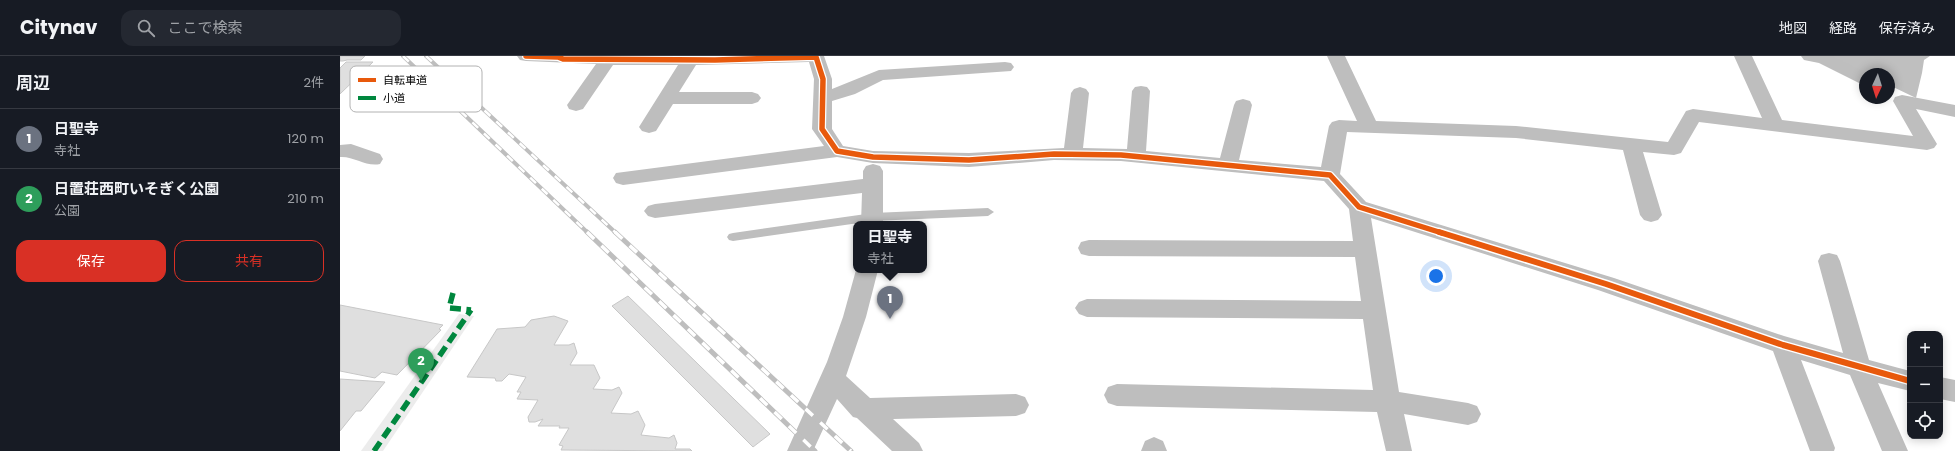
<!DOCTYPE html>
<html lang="ja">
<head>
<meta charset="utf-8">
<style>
  :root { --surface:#171b24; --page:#242831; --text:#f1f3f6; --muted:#9ea1a6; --line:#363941; --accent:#d93025 }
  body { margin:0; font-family:Poppins,"Noto Sans JP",sans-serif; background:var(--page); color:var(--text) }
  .controls { position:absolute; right:12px; bottom:12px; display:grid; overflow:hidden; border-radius:8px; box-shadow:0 2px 10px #0003 }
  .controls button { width:36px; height:36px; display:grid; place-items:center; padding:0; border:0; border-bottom:1px solid var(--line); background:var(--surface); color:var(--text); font:20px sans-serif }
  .compass { position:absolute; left:1519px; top:12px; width:36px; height:36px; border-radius:50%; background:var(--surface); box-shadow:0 2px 10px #0003; rotate:184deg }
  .you { position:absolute; left:1096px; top:220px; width:14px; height:14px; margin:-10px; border:3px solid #fff; border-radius:50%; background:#1a73e8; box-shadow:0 0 0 6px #1a73e833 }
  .badge { display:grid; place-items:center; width:26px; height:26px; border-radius:50%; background:var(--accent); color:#fff; font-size:13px; font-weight:700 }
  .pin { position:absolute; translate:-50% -33px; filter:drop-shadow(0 1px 2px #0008) }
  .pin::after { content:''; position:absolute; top:21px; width:14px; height:12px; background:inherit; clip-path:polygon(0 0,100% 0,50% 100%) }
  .popup { position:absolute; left:513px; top:165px; width:74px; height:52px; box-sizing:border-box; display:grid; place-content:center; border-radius:8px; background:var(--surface); filter:drop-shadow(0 1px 3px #0005); font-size:13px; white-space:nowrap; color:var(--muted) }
  .popup b { font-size:15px; color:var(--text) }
  .popup::after { content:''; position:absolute; left:50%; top:100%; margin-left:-8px; border:8px solid transparent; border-top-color:var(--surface) }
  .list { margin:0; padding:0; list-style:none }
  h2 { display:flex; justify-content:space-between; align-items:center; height:52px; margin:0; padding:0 16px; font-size:17px }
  h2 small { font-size:13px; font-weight:400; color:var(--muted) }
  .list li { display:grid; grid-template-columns:26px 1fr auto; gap:12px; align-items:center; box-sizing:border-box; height:60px; padding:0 16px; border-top:1px solid var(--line) }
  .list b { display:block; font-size:15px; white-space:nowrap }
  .list p { margin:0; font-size:13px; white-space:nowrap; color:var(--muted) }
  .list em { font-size:13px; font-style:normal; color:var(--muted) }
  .actions { display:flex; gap:8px; padding:12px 16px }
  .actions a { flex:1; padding:9px 0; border:1px solid var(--accent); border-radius:12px; text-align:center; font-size:14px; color:var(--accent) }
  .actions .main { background:var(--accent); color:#fff }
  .icon { flex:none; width:22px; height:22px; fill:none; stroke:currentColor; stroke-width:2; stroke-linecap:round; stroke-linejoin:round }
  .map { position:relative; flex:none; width:1615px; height:395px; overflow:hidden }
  header { display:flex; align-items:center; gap:24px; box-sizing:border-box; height:56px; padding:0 20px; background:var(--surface); border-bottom:1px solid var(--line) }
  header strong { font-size:19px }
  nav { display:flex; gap:22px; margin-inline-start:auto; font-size:14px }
  .search { width:280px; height:36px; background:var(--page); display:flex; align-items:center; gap:10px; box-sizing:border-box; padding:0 14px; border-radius:12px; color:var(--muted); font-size:15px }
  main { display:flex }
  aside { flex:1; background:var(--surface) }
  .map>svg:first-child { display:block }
  .green { fill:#ececec }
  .water { fill:#bfbfbf }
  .building { fill:#dfdfdf; stroke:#c7c7c7 }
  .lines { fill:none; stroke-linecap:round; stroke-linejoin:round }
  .service { fill:#bebebe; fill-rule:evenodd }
  .minor { fill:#bebebe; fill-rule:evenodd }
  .rail-far1-casing { stroke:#bebebe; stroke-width:4 }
  .rail-casing { stroke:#bebebe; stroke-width:5 }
  .rail-far1 { stroke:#fff; stroke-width:2.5; stroke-dasharray:8; stroke-linecap:butt }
  .rail { stroke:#fff; stroke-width:3.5; stroke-dasharray:10; stroke-linecap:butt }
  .quiet { stroke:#00873e; stroke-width:5.5; stroke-dasharray:11 5.5; stroke-linecap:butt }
  .cycleway-far1-casing { stroke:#fff; stroke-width:8 }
  .cycleway-casing { stroke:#fff; stroke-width:9 }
  .cycleway-far1 { stroke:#e8590c; stroke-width:5.5 }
  .cycleway { stroke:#e8590c; stroke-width:6 }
  .key { fill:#fff; stroke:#b2b2b2; stroke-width:1 }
  .key-label { font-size:11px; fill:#000 }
</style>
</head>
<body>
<header>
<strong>Citynav</strong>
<div class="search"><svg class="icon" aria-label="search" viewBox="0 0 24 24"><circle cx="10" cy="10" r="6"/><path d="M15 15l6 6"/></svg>ここで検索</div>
<nav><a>地図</a><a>経路</a><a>保存済み</a></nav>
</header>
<main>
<aside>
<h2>周辺<small>2件</small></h2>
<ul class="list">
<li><span class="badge" style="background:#6b7280">1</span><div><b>日聖寺</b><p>寺社</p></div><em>120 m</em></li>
<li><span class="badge" style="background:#2e9e5b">2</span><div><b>日置荘西町いそぎく公園</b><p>公園</p></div><em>210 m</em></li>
</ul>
<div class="actions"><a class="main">保存</a><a>共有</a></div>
</aside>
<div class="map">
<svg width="1615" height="395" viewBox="0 0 1615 395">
  <rect width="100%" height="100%" fill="#fff"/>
  <path class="green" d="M119 258 134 260 43 395H21Z"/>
  <path class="water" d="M1490 0H1590L1584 4 1582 17 1576 42 1549 29V18H1527Z"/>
  <g class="building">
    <path d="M0 0H25L21 4H7L3 5H0Z"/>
    <path d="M6 6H33L0 38V12Z"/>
    <path d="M288 240 430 378 413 391 272 250Z"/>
    <path d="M0 249 103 269 99 273 101 274 57 319 42 316 35 322 0 315Z"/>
    <path d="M214 260 228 265 214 289H229L234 287 237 297 230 309H254L260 322 253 333 272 334 279 331 282 337 271 357 291 358 298 355 305 369 301 379 329 382 334 379 337 387 335 393H350L352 395 221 394 223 390 219 389 229 372H219L220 370H198L203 363 195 366H189L188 361 198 344 177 343 181 336H177L186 321 169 318 162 325H156L155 322 127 321 157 273 185 271 191 264Z"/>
    <path d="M0 323 45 326 21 355H16L0 375Z"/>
  </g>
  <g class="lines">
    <path class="service" d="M648 152 654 156 648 160 533 165 393 185 389 184 387 181 389 178 393 177 533 157Z"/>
    <g class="minor">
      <path d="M177 0H484L492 23V33L539 14 665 6 671 7 674 11 671 15 543 24 515 38 492 45V73L503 90 533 95 629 97 724 92 731 37 734 33 740 31 746 33 749 37 743 92 787 93 792 35 795 31 801 30 807 31 810 35 806 95 880 102 894 49 896 45 903 43 910 45 912 49 899 104 981 111 989 70 992 66 999 64 1017 65 987 0H1005L1036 65 1176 70 1328 86 1346 55 1353 53 1422 62 1394 0H1412L1442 64 1573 80 1553 45 1555 41 1562 39 1615 49V61L1576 53 1597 88 1594 92 1587 94 1359 66 1341 97 1334 99 1303 96 1322 159 1318 164 1311 166 1304 164 1300 159 1283 94 1176 82 1007 76 1000 118 1026 146 1274 222 1444 280 1503 297 1478 205 1481 199 1489 197 1497 199 1500 205 1529 304 1570 315V335L1538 327 1568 395H1542L1510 319 1461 304 1495 392 1494 395H1470L1433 295 1258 234 1031 162 1059 336 1128 347 1137 350 1141 358 1137 366 1128 369 1064 358 1072 395H1046L1037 356 777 350 768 347 764 339 768 331 777 328 1033 334 1023 263 747 261 739 258 735 252 739 246 747 243 1021 245 1015 201 749 200 741 198 738 192 741 186 749 184 1013 185 1009 153 984 125 781 105 714 104 629 111 533 107 497 101 283 129 276 127 273 122 276 117 484 90 472 73 474 23 469 6 356 9 339 36H412L418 38 421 42 418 46 412 48H333L316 75 309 77 302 75 299 71 338 9H273L243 53 236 55 229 53 227 49 256 8 186 5 180 4Z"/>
      <path d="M1461 0H1492L1529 18H1525V28L1519 27 1479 7 1464 4Z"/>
      <path d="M11 88 40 98 43 103 40 108C26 111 14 100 0 101V89Z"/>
      <path d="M533 108 540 110 543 115V168H521L522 137 315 162 308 160 304 155 308 150 315 148 523 123V115L526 110Z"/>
      <path d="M516 214H538L526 261 506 320 530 342 676 338 685 341 689 349 685 357 676 360 553 363 579 387 583 395H552L517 362 513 361 497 343 473 395H447L487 306 503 261Z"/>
      <path d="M1600 321 1615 324V346L1600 343Z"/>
      <path d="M814 381 823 385 827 395H801L805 385Z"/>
    </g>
    <defs>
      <g id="rail-far1">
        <path d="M63 0 248 177"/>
        <path d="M86 0 276 177"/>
      </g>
      <g id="rail">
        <path d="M247 176 475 395"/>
        <path d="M275 176 511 395"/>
      </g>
    </defs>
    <use href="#rail-far1" class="rail-far1-casing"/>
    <use href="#rail" class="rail-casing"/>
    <use href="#rail-far1" class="rail-far1"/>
    <use href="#rail" class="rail"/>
    <g class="quiet">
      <path d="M113 237 109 252 131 254"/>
      <path d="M34 395 131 254"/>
    </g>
    <defs>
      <path id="cycleway-far1" d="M186 0 218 1 223 3 375 4 476 1 483 23 482 73 497 95 533 101 629 104 714 98 781 99 990 119 1019 151 1102 177"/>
      <path id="cycleway" d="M1099 176 1266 228 1443 289 1570 325"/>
    </defs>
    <use href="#cycleway-far1" class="cycleway-far1-casing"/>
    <use href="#cycleway" class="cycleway-casing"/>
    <use href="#cycleway-far1" class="cycleway-far1"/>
    <use href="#cycleway" class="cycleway"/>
  </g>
  <rect x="10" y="10" width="132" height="46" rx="6" class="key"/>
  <rect x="18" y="22" width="18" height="4" fill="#e8590c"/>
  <rect x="18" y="40" width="18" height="4" fill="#00873e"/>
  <g class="key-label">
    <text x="43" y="28">自転車道</text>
    <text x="43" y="46">小道</text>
  </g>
</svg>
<div class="controls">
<button>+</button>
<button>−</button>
<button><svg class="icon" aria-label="locate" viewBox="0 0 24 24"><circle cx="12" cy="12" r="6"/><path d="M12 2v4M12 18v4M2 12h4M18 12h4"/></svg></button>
</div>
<svg class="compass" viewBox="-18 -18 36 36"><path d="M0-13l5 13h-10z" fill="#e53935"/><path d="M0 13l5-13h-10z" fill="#9ea1a6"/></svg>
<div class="you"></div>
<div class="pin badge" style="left:550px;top:263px;background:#6b7280">1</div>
<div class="popup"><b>日聖寺</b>寺社</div>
<div class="pin badge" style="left:81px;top:325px;background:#2e9e5b">2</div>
</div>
</main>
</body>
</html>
